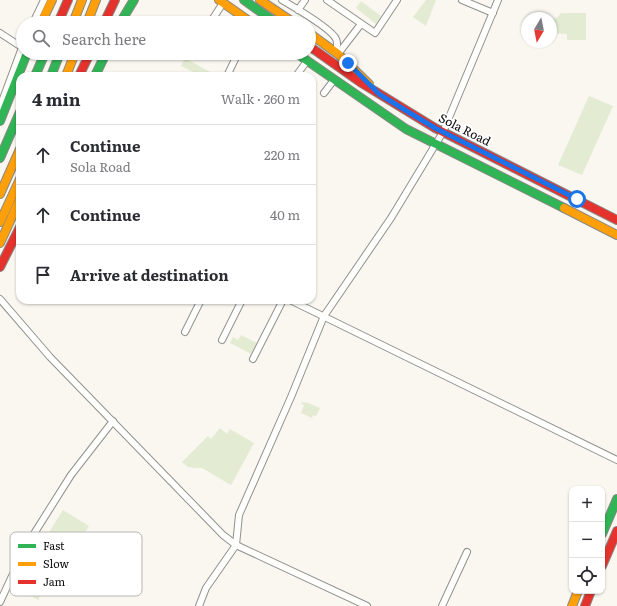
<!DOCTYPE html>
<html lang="en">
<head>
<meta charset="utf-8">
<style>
  :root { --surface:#fff; --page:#f7f7f7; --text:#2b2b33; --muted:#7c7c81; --line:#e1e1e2 }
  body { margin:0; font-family:Literata,serif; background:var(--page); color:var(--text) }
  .controls { position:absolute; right:12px; bottom:12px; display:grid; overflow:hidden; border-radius:8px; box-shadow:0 1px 3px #0004 }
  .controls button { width:36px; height:36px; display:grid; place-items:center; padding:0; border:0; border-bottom:1px solid var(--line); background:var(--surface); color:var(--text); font:20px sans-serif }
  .compass { position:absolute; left:521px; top:12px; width:36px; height:36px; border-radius:50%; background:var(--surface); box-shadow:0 1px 3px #0004; rotate:190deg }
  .stop { position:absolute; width:12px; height:12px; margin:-9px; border:3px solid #1a73e8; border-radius:50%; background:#fff }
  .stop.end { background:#1a73e8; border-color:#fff; box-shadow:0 1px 4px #0008 }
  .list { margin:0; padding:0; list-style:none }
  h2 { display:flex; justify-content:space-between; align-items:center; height:52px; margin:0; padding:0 16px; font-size:17px }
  h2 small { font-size:13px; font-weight:400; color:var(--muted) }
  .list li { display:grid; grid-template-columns:26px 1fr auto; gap:12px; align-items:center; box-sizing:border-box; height:60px; padding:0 16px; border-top:1px solid var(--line) }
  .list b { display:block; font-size:15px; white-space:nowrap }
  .list p { margin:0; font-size:13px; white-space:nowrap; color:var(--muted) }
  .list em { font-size:13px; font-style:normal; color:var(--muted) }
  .icon { flex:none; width:22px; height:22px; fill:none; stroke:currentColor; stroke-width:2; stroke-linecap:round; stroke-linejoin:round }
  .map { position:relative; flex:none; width:617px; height:606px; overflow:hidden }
  .search { position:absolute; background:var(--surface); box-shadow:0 1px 3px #0004; left:16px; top:16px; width:300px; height:44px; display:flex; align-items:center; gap:10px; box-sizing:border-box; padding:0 14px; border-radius:22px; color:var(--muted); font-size:15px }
  .panel { position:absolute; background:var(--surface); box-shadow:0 1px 3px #0004; left:16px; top:72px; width:300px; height:232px; border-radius:12px }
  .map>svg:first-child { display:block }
  .green { fill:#e3ecd2 }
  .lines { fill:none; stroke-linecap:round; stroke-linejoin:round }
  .street-casing { stroke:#92918e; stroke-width:8 }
  .fast-casing { stroke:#898885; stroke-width:10 }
  .slow-casing { stroke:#898885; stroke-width:10 }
  .jam-casing { stroke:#898885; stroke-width:10 }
  .street { stroke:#fefefd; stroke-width:6 }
  .fast { stroke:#30b455; stroke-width:8 }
  .slow { stroke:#ff9f0a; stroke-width:8 }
  .jam { stroke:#e5322d; stroke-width:8 }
  .route { stroke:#1a73e8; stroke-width:5 }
  .labels { text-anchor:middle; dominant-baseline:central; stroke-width:4; stroke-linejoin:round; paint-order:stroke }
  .street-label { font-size:12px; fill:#0b0b0b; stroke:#fff }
  .key { fill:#fff; stroke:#b6b6b6; stroke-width:1 }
  .key-label { font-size:11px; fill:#0b0b0b }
</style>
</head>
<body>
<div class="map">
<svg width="617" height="606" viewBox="0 0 617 606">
  <rect width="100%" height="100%" fill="#f9f7f0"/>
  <g class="green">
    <path d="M426 0H436L426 26 413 17Z"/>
    <path d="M361 1 381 16 376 24 356 8Z"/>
    <path d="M561 13H586V40H567V34L551 33V20L558 17Z"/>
    <path d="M185 58 210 72 208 76H201L181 66Z"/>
    <path d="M589 96 613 106 582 175 558 165Z"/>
    <path d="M241 335 257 343 251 354 230 343 233 337 238 340Z"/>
    <path d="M302 402 305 403 306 402 320 408 316 416 313 415 312 418 301 413 304 405 301 404Z"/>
    <path d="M220 428 227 434 230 429 254 443 231 485 202 468H195L188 467 182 462 208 436 211 439Z"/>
    <path d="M63 510 89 526 74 550 48 534Z"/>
    <path d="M40 551 44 553 41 560 44 562 39 573 43 575 39 584 45 587 38 600 20 591Z"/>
  </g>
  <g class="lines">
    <defs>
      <g id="street">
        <path d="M282 0C294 7 332 29 336 39 338 44 337 47 335 52"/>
        <path d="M327 0 375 33 397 0"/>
        <path d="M462 0 493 13"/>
        <path d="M298 10 305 0"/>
        <path d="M33 23 44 0"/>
        <path d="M210 23 223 3"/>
        <path d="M0 33 23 48"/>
        <path d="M338 54 361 24"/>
        <path d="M227 76 238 53"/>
        <path d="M296 76 307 61"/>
        <path d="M324 93 334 80"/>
        <path d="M0 107 23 45"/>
        <path d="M0 299 50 357 223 535 236 545 367 606"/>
        <path d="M290 300 617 460"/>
        <path d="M185 332 201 300"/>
        <path d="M222 340 242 300"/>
        <path d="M253 359 283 300"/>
        <path d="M0 602 25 548 71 475 113 421"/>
        <path d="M199 606 206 588 236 545 239 515 291 397 324 316 391 218 443 132 498 0"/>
        <path d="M442 606 467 552"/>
      </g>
      <g id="fast">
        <path d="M244 0 276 23"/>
        <path d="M120 23 134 0"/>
        <path d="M296 53 406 129 564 208"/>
        <path d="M35 76 45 53"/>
        <path d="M51 76 60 53"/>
        <path d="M95 76 106 53"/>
        <path d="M0 121 27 53"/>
        <path d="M0 158 20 112"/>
        <path d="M602 534 617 499"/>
      </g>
      <g id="slow">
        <path d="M219 0 252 23"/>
        <path d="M260 0 294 23"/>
        <path d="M41 23 52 0"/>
        <path d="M73 23 82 0"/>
        <path d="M87 23 96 0"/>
        <path d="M309 33 338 54 369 84"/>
        <path d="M66 76 75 53"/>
        <path d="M0 194 20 149"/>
        <path d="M564 208 617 235"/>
        <path d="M0 222 20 179"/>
        <path d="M0 243 20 199"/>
        <path d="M572 606 578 591"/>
      </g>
      <g id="jam">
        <path d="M58 23 68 0"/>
        <path d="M104 23 115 0"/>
        <path d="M309 46 360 82 435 128 617 220"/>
        <path d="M79 76 90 53"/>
        <path d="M0 267 20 227"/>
        <path d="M602 566 617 531"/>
        <path d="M585 606 591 591"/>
      </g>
    </defs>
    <use href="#street" class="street-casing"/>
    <use href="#fast" class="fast-casing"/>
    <use href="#slow" class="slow-casing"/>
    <use href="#jam" class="jam-casing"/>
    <use href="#street" class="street"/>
    <use href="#fast" class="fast"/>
    <use href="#slow" class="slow"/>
    <use href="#jam" class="jam"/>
  </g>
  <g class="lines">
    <path class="route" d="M348 63 379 94 405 110 435 128 577 199"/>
  </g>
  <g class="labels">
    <g class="street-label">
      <text transform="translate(465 129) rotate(27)">Sola Road</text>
    </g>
  </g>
  <rect x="10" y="532" width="132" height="64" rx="6" class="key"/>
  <rect x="18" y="544" width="18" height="4" fill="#30b455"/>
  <rect x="18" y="562" width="18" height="4" fill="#ff9f0a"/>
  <rect x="18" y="580" width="18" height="4" fill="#e5322d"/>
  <g class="key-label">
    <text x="43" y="550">Fast</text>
    <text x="43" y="568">Slow</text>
    <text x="43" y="586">Jam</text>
  </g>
</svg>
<div class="controls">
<button>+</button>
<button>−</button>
<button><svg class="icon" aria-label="locate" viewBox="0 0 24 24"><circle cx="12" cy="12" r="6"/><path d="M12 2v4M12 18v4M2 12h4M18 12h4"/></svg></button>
</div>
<svg class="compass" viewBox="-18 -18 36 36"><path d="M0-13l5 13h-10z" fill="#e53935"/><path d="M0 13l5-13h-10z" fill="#7c7c81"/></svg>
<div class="stop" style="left:577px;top:199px"></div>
<div class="stop end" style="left:348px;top:63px"></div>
<div class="search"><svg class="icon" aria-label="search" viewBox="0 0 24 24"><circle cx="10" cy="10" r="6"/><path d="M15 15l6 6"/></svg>Search here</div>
<section class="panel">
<h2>4 min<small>Walk · 260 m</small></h2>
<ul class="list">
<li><svg class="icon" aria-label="ahead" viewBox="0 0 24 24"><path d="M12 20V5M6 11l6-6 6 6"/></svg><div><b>Continue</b><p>Sola Road</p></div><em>220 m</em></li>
<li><svg class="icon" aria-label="ahead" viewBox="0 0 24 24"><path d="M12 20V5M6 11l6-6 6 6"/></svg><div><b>Continue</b></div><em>40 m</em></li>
<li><svg class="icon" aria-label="arrive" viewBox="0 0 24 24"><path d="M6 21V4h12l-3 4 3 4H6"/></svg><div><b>Arrive at destination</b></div></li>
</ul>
</section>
</div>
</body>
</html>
